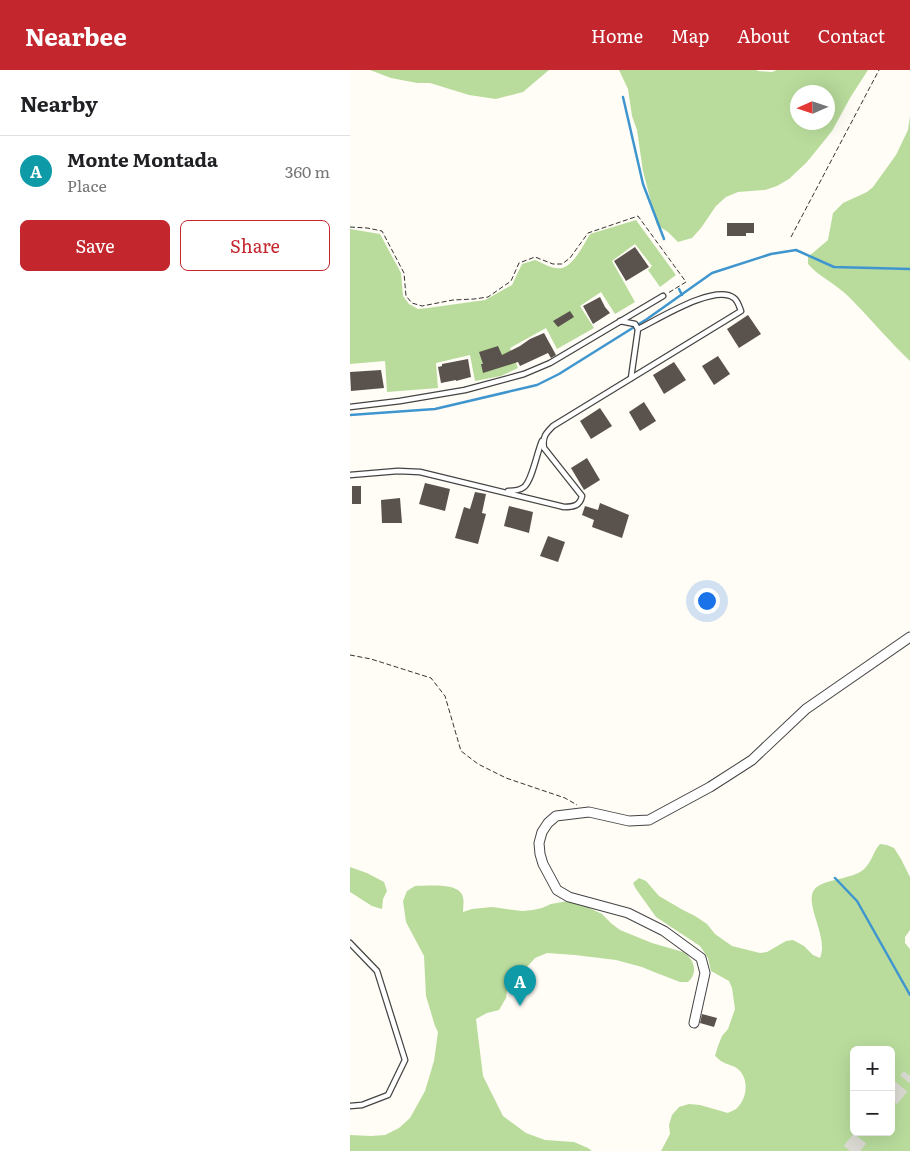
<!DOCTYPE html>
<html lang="en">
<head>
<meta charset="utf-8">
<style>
  :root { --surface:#fff; --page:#f2f2f2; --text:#202124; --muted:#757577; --line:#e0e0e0; --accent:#c4262e }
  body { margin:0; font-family:Literata,serif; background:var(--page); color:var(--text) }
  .controls { position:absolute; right:15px; bottom:15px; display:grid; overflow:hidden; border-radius:8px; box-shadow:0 5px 20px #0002 }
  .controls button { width:45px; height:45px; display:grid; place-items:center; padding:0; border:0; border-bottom:1px solid var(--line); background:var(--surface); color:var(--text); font:25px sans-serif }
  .compass { position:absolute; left:440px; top:15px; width:45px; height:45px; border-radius:50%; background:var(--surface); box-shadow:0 5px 20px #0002; rotate:267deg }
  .you { position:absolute; left:356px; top:530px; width:18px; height:18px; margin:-12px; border:4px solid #fff; border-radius:50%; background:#1a73e8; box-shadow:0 0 0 8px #1a73e833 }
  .badge { display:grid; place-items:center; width:32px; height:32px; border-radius:50%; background:var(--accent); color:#fff; font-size:16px; font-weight:700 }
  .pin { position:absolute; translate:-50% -41px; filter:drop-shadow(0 1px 2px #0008) }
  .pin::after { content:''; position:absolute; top:26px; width:18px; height:15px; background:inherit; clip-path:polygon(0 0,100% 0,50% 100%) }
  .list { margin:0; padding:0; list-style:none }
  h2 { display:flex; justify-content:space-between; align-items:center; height:65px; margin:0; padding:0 20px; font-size:21px }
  h2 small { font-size:16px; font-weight:400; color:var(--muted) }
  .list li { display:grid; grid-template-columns:32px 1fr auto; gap:15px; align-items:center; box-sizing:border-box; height:70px; padding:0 20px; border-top:1px solid var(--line) }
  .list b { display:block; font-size:19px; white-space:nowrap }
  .list p { margin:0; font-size:16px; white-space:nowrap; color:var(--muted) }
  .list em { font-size:16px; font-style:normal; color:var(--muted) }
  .actions { display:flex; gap:10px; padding:15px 20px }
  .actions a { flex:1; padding:11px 0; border:1px solid var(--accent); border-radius:8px; text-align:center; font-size:18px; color:var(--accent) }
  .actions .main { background:var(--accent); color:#fff }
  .map { position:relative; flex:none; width:560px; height:1081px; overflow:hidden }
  header { display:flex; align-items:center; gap:30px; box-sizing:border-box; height:70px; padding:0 25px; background:var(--accent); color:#fff }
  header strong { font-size:24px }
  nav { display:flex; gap:28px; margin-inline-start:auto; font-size:18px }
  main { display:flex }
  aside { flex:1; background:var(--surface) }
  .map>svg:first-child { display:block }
  .forest { fill:#b9dc9c; fill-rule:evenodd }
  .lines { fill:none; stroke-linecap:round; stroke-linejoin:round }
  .stream { stroke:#3f96cf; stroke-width:2.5 }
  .building { fill:#5a524d }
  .highway-tunnel { stroke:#dbdad3; stroke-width:16; stroke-dasharray:16 8; stroke-linecap:butt }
  .lane-casing { stroke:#444; stroke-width:7 }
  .street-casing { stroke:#444; stroke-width:11 }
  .path { stroke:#333; stroke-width:1; stroke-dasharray:5 2.5; stroke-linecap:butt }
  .lane { stroke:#fff; stroke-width:4.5 }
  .street { stroke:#fff; stroke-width:9 }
</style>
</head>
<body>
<header>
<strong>Nearbee</strong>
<nav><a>Home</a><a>Map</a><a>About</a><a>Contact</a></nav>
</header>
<main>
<aside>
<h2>Nearby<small></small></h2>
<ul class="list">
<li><span class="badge" style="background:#0f9aa8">A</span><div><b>Monte Montada</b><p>Place</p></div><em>360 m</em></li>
</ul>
<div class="actions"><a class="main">Save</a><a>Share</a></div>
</aside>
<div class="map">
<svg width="560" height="1081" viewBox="0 0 560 1081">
  <rect width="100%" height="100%" fill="#fffdf5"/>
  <g class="forest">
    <path d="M20 0H199L173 22 146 29 119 25 80 13H67L41 8Z"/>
    <path d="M269 0H406L408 1 422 2 427 0H518L507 17 500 28 482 61 457 92 439 109 427 116 415 120 388 122 376 127 366 136 351 158 342 168 328 172 318 162 307 155 293 101 287 60 282 46 278 19ZM448 22H478V52H448Z"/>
    <path d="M560 46V291C538 270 519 247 498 226 486 214 468 206 458 194V187L478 170 483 143 493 133 517 122 523 117 546 85 558 60Z"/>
    <path d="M286 150 326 205 310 217 298 200 302 196 285 174 262 191 285 232 265 244 251 222 230 236 244 258 207 279 196 258 160 278 168 298 151 306 125 311 120 285 86 293 88 318 37 322 35 291 0 294V159L30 164 51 203 53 226 59 234 68 239 78 238 135 230 162 215 172 194 185 190C193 193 203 200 212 198 224 195 234 174 240 164Z"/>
    <path d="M530 774 537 775 544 778 551 789 560 807V860L555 867V873L560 879V1081H311L320 1064 319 1055 322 1045 329 1037 339 1034 350 1035 378 1043C381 1041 386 1040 388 1037 397 1027 399 1010 389 1000 384 995 377 995 371 991 369 990 367 987 365 986L368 976 372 966 378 959 385 939 382 918 379 911 361 901 358 888 350 876 306 847 286 819 283 813 289 808 296 811 309 826 333 840 345 846 357 854 365 864 382 876 410 883 417 882 436 871 443 870 454 876 463 885 470 888C479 867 454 835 464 820 470 810 499 809 510 802 521 796 522 783 530 774ZM504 980H541V1062H504Z"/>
    <path d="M0 797 17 803 34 812 37 821 33 829 32 839 22 836 0 822Z"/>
    <path d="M65 816C77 816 104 813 111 823 115 828 113 836 113 842L122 839 142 837 172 841 183 840 192 838 201 834 218 831 233 835 252 844 262 854 270 860 302 873 333 882C340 886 347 896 343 905 342 908 340 910 338 912H330L304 902 292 897 266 890 225 885 197 883 185 888 168 907 158 914 156 928 149 940 137 943 126 949 133 1006 153 1046 176 1063 195 1070 224 1072 238 1078 242 1081H0V1065L21 1066 35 1065 49 1058 60 1048 75 1021 84 991 88 962 85 956 76 926 74 886 56 852 53 831 57 821Z"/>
  </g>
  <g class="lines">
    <g class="stream">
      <path d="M273 27 293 114 314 169"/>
      <path d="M329 219 332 225"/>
      <path d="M0 345 85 339 187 315 209 304 297 249 362 203 421 184 446 180 484 197 560 199"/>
      <path d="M485 808 507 831 560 925"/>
    </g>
  </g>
  <g class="building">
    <path d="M377 153H404V163H396V166H377Z"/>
    <path d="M285 177 299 197 276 211 264 191Z"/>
    <path d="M250 227 255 237 260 243 243 254 233 236Z"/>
    <path d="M220 241 224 247 208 257 203 251Z"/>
    <path d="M398 245 411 264 389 278 377 259Z"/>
    <path d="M194 263 206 285 201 288 198 283 170 296 168 292 133 303 131 294H133L129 282 148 276 152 285 170 276 180 269Z"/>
    <path d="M368 286 380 304 364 315 352 296Z"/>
    <path d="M118 289 121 307 106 311V310L91 313 88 297 92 296V294Z"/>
    <path d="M324 292 336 310 314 324 303 305Z"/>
    <path d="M31 300 34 318 1 321 0 302Z"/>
    <path d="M294 332 306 351 290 361 279 342Z"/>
    <path d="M250 338 262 356 241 369 230 351Z"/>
    <path d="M237 388 250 410 234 420 221 398Z"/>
    <path d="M75 413 100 419 95 441 69 434Z"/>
    <rect x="2" y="416" width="9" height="18"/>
    <path d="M125 422 136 424 132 443 136 444 128 474 105 468 114 437 120 439Z"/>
    <path d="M50 428 52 453H32L31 430Z"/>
    <path d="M250 433 279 445 272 468 242 457 244 450 232 445 235 436 248 440Z"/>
    <path d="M159 436 183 442 179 463 154 456Z"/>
    <path d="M198 466 215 472 208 492 190 486Z"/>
    <path d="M352 944 367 948 364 957 350 953Z"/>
  </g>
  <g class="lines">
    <g class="highway-tunnel">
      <path d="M541 1029 560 1006"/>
      <path d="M500 1081 515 1062"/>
    </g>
    <defs>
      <g id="lane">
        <path d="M270 251 285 254 288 259 281 308"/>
        <path d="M0 337 50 331 115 320 174 304 200 293 313 226"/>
        <path d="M0 405 48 401 70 402 214 437C223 437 230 436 232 426L194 378C192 367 196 363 203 356L391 241C389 236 388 231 384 228 365 213 307 250 288 259"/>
        <path d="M158 421C163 421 169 421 174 417 182 411 187 382 192 371"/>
        <path d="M0 873 27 901 55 990 38 1025 12 1035 0 1036"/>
      </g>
      <path id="street" d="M344 953 355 903 351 888 314 861 278 843 219 827 207 820 193 794 190 784 189 773 192 762 198 753 206 746 239 742 279 751 299 750 360 717 402 690 456 639 560 567"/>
    </defs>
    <use href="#lane" class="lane-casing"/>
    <use href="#street" class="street-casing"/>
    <g class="path">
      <path d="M0 157 17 158 32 161 54 203 56 226 62 233 72 236 103 230 124 229 138 227 161 211 169 193 185 187 203 194H212L220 188 238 163 288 146 336 212 318 223"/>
      <path d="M441 167 529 0"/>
      <path d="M0 585 21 589 81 608 95 626 111 681 128 694 156 708 215 728 227 735"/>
    </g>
    <use href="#lane" class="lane"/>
    <use href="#street" class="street"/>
  </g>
</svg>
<div class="controls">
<button>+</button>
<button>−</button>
</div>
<svg class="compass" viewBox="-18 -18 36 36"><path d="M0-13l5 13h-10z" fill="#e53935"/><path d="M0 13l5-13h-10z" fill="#757577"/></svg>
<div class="you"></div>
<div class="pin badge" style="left:170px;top:936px;background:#0f9aa8">A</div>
</div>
</main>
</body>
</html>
